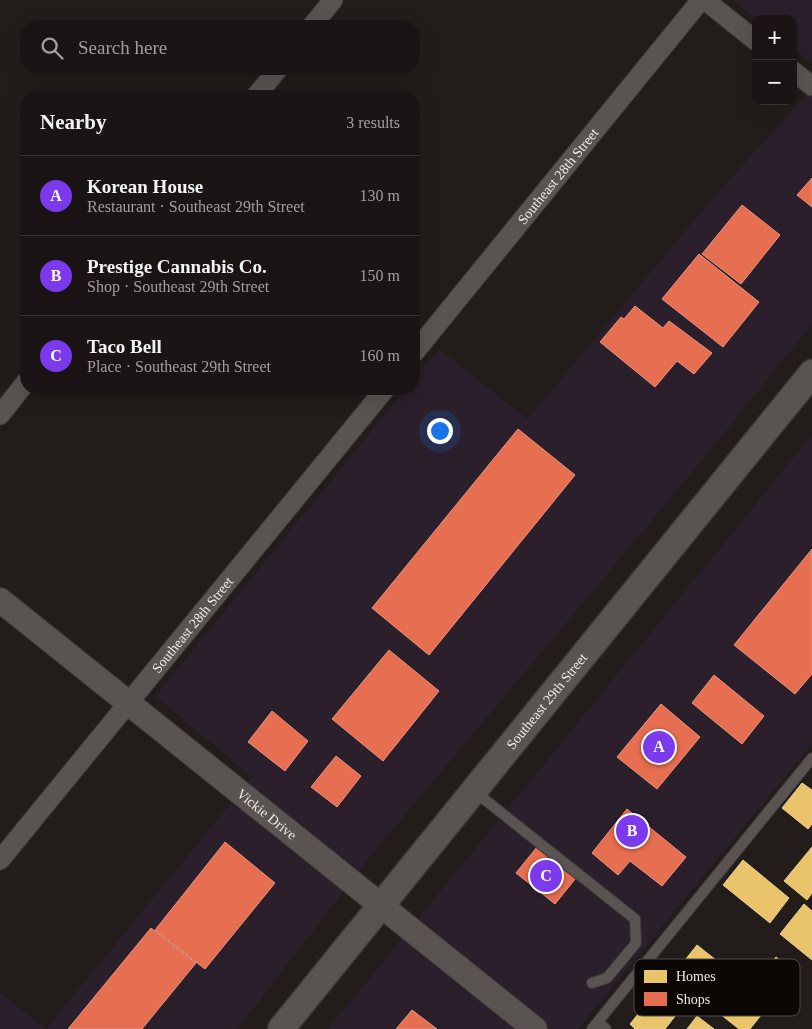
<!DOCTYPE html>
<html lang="en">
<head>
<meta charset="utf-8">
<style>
  :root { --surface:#1a1514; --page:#231e1d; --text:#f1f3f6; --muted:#9f9fa0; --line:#383434; --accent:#7c3aed }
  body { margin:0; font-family:"Times New Roman",serif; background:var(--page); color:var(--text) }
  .controls { position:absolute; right:15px; top:15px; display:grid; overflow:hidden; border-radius:10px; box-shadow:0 5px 20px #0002 }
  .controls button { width:45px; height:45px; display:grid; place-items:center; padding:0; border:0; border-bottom:1px solid var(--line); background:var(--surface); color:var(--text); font:25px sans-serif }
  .you { position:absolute; left:439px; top:430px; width:18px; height:18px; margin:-12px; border:4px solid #fff; border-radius:50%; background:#1a73e8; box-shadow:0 0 0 8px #1a73e833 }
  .badge { display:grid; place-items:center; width:32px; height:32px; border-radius:50%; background:var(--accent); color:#fff; font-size:16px; font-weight:700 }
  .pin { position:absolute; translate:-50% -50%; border:2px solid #fff; box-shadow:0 1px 5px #0006 }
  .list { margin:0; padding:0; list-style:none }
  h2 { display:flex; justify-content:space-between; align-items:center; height:65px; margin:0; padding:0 20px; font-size:21px }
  h2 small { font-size:16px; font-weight:400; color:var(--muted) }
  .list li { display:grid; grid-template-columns:32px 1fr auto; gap:15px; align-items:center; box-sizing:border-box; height:80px; padding:0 20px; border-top:1px solid var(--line) }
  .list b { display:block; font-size:19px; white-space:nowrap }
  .list p { margin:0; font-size:16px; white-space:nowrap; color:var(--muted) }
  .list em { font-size:16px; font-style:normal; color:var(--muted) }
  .icon { flex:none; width:28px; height:28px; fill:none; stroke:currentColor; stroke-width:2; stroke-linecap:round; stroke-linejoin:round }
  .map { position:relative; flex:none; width:812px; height:1029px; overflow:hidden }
  .search { position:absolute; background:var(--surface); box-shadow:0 5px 20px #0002; left:20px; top:20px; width:400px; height:55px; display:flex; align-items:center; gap:12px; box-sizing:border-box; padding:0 18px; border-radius:20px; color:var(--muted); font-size:19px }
  .panel { position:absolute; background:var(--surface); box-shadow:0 5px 20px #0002; left:20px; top:90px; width:400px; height:305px; border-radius:20px }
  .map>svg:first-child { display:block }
  .commercial { fill:#2a1f2a }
  .homes { fill:#e9c46a; stroke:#eccf8f }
  .shops { fill:#e76f51; stroke:#ea947e }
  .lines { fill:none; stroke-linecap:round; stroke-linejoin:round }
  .service-casing { stroke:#3d3737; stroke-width:12 }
  .minor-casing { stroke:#3d3737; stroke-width:21 }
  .tertiary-casing { stroke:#3d3737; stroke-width:26 }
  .secondary-casing { stroke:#3d3737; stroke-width:29 }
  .service { stroke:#595452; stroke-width:10 }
  .minor { stroke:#595452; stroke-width:19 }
  .tertiary { stroke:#595452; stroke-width:24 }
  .secondary { stroke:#595452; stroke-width:26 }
  .labels { text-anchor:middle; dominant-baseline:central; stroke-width:5; stroke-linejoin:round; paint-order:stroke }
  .street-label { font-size:14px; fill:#f2e9e6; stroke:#0b0705 }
  .key { fill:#0b0705; stroke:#504b48; stroke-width:1 }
  .key-label { font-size:14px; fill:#f2e9e6 }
</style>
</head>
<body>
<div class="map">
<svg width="812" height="1029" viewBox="0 0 812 1029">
  <rect width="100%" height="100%" fill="#221c1a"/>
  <g class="commercial">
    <path d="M732 0H812V64L793 49V19H756Z"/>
    <path d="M812 88V324L706 456 371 856 238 1029H0V992L46 1029 252 777 155 696 406 389H414V379L439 349 528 419 711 200Z"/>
    <path d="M812 435V744L578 1029H328Z"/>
  </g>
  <g class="homes">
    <path d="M802 783 812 790V824L808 829 782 808Z"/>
    <path d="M812 847V893L807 900 784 881Z"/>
    <path d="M743 860 789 898 770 923 723 885Z"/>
    <path d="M804 904 812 911V960L780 934Z"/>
    <path d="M697 945 726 968 695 1007 666 984Z"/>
    <path d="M776 957 799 976 779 1001 756 982Z"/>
    <path d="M735 984 766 1009 750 1029H739L715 1010Z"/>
    <path d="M660 987 683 1006 665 1029H635L630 1024Z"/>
    <path d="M697 1016 714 1029H687Z"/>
  </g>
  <g class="shops">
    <path d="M812 178V207L797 195Z"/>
    <path d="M742 205 780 235 741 284 702 254Z"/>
    <path d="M699 254 759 302 723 347 662 299Z"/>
    <path d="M635 306 663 328 669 321 712 353 694 374 677 361 655 387 600 342 621 317 624 319Z"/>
    <path d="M518 429 575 475 429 655 372 608Z"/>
    <path d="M812 549V674L795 694 734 645Z"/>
    <path d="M389 650 439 691 383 761 332 719Z"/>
    <path d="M714 675 764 716 742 744 692 703Z"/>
    <path d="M661 704 700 737 657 789 617 757Z"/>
    <path d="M272 711 308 741 285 771 248 742Z"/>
    <path d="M336 756 361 776 337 807 311 787Z"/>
    <path d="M627 809 686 857 662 886 630 861 618 875 592 853Z"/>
    <path d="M225 842 275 883 205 969 155 930Z"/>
    <path d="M537 847 576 878 555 904 516 873Z"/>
    <path d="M151 928 196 963 142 1029H68Z"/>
    <path d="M412 1010 437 1029H396Z"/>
  </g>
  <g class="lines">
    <defs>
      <g id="service">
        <path d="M474 791 635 919 636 943 607 978 592 983"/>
        <path d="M598 1022 606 1029"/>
        <path d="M592 1029 812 758"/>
      </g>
      <g id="minor">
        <path d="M705 0 756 41"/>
        <path d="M312 26 333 0"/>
        <path d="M793 71 812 86"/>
        <path d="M256 96 278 69"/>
        <path id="s1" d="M414 353 701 0"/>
        <path d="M0 415 26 382"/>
        <path id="s2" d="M0 860 385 389"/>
      </g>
      <g id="tertiary">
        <path id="s3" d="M0 600 535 1029"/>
      </g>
      <g id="secondary">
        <path id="s4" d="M281 1029 812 373"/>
      </g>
    </defs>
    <use href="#service" class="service-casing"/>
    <use href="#minor" class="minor-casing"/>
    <use href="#tertiary" class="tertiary-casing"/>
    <use href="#secondary" class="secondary-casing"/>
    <use href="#service" class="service"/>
    <use href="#minor" class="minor"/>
    <use href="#tertiary" class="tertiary"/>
    <use href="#secondary" class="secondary"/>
  </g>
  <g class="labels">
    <g class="street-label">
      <text stroke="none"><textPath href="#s1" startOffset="228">Southeast 28th Street</textPath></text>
      <text stroke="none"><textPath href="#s2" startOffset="304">Southeast 28th Street</textPath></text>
      <text stroke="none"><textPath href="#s4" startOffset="422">Southeast 29th Street</textPath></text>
      <text stroke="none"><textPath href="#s3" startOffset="342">Vickie Drive</textPath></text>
    </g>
  </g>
  <rect x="634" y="959" width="166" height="57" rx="8" class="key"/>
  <rect x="644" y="970" width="23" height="13" fill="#e9c46a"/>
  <rect x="644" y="992" width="23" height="14" fill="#e76f51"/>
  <g class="key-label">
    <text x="676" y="981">Homes</text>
    <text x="676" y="1004">Shops</text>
  </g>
</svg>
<div class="controls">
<button>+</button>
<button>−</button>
</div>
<div class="you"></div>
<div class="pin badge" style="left:659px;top:747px">A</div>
<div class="pin badge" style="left:632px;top:831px">B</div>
<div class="pin badge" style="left:546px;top:876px">C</div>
<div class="search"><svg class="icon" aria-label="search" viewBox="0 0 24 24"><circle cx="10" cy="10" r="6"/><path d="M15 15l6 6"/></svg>Search here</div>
<section class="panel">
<h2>Nearby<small>3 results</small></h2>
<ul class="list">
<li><span class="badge">A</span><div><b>Korean House</b><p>Restaurant · Southeast 29th Street</p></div><em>130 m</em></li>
<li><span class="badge">B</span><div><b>Prestige Cannabis Co.</b><p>Shop · Southeast 29th Street</p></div><em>150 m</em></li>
<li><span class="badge">C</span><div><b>Taco Bell</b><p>Place · Southeast 29th Street</p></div><em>160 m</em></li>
</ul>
</section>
</div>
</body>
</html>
